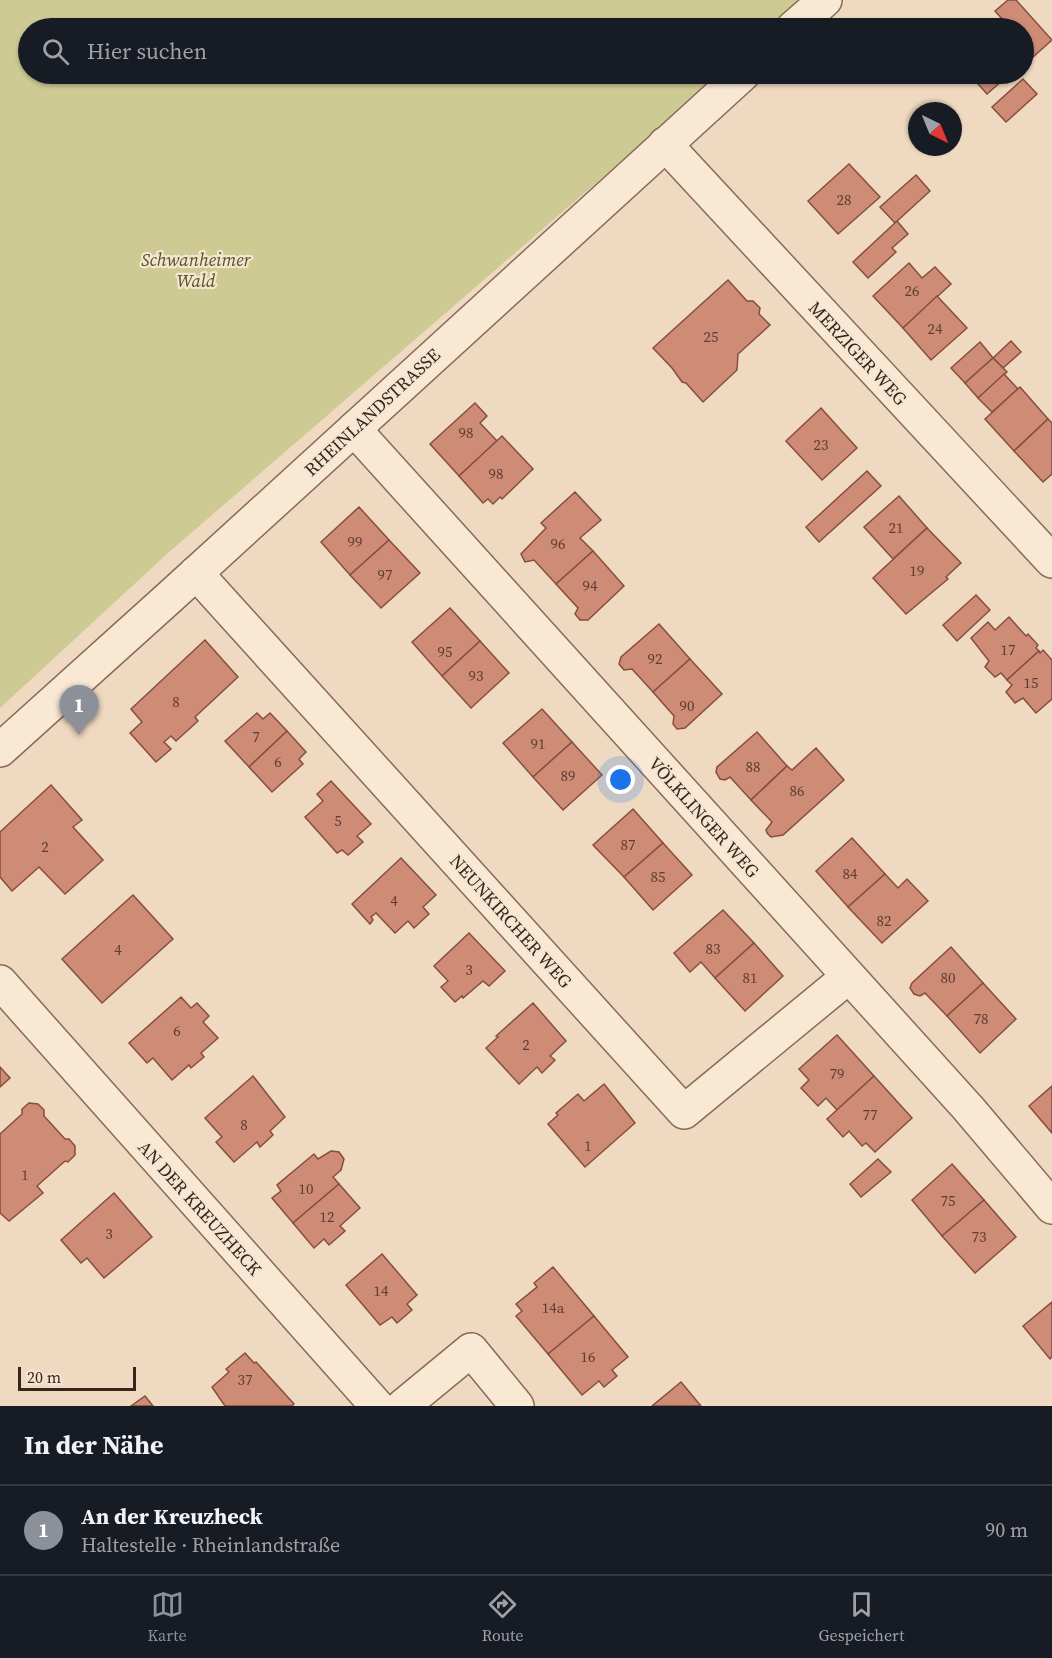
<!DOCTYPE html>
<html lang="de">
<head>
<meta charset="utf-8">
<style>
  :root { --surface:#171b24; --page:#20242c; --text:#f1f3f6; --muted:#9ea1a6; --line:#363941; --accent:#8c9099 }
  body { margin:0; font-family:"Source Serif 4",serif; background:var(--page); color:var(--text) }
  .compass { position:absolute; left:908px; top:102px; width:54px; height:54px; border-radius:50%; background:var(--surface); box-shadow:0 2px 4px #0004; rotate:137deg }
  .scale { position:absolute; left:18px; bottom:15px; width:118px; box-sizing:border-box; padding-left:6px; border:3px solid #38251d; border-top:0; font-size:16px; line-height:21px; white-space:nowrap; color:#38251d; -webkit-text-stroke:4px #f6e5d0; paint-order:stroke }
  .you { position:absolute; left:621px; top:780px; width:21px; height:21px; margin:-15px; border:4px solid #fff; border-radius:50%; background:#1a73e8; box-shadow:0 0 0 9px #1a73e833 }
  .badge { display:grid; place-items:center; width:39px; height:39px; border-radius:50%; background:var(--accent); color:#fff; font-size:20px; font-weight:700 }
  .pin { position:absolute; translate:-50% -50px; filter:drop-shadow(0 2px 3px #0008) }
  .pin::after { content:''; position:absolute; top:32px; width:21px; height:18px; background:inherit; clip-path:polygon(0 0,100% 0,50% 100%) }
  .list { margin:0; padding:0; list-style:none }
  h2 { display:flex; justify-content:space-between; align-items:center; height:78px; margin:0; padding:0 24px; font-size:26px }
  h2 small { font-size:20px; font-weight:400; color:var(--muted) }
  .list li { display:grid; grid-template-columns:39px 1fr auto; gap:18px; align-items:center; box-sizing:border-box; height:90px; padding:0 24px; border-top:2px solid var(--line) }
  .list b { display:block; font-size:22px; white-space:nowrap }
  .list p { margin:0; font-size:20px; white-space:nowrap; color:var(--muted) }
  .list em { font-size:20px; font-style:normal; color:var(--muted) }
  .icon { flex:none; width:33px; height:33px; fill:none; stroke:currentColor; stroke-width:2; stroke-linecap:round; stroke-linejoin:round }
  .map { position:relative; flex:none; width:1052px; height:1406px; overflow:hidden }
  .search { position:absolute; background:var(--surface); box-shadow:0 2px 4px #0004; left:18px; right:18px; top:18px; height:66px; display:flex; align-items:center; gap:15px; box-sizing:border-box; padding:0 21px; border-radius:33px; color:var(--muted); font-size:22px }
  .sheet { height:168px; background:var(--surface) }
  nav { display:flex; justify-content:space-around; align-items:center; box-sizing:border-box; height:84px; border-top:2px solid var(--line); background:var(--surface); font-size:16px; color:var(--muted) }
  nav a { display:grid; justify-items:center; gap:3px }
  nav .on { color:var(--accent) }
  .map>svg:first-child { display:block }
  .green { fill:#cdca94 }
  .building { fill:#ce8b76; stroke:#884e3d; stroke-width:1.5 }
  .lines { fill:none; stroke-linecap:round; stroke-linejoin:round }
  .minor-casing { stroke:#886a58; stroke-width:36 }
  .minor { stroke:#f9e8d4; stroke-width:33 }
  .labels { text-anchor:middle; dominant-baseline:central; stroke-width:4.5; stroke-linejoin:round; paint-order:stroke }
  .number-label { font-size:15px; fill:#5e3e33 }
  .park-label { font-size:18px; font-style:italic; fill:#515523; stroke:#f6e5d0 }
  .street-label { font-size:18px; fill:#38251d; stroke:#f6e5d0 }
</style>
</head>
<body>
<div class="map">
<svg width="1052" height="1406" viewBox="0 0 1052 1406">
  <rect width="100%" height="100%" fill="#efd9c1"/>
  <path class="green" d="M0 0H807L774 28H28V74H722L168 553 0 708Z"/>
  <g class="building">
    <path d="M1008 0H1016L1052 40 1024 65V28H996L1004 21 995 11Z"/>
    <path d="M969 74H1010L987 94Z"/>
    <path d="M1023 79 1037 94 1006 122 992 107Z"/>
    <path d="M849 164 880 197 838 234 808 201Z"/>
    <path d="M916 175 930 191 895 223 880 207Z"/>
    <path d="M897 221 908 234 892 248 896 252 868 278 853 262Z"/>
    <path d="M909 263 922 278 935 267 951 284 903 328 873 296Z"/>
    <path d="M728 280 747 301H753L760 308 759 314 770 325 738 354 737 370 703 402 686 383 682 382 672 368 653 348Z"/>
    <path d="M937 296 967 328 931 360 903 328Z"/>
    <path d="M1011 341 1021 352 1003 368 993 358Z"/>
    <path d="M980 342 993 358 965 383 951 368Z"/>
    <path d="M993 358 1007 372 978 398 965 383Z"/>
    <path d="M1004 374 1018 389 992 412 978 398Z"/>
    <path d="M1020 387 1048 419 1014 451 985 419Z"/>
    <path d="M475 403 487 416 480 423 497 441 459 476 430 444Z"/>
    <path d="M821 408 857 448 822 480 786 441Z"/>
    <path d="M1048 419 1052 423V474L1043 482 1014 451Z"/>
    <path d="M502 436 533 469 502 499 500 497 493 504 488 499 483 503 459 476Z"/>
    <path d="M867 471 881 486 819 542 806 527Z"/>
    <path d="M575 492 601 520 580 538 593 551 556 584 534 560 525 562 521 554 546 528 541 523Z"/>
    <path d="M899 496 927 528 893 559 864 527Z"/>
    <path d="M359 507 389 540 350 575 321 542Z"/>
    <path d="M927 528 961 563 946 577 948 579 906 614 873 578Z"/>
    <path d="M389 540 420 573 381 608 350 575Z"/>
    <path d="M593 551 624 586 588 620H580L575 614 578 608 556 584Z"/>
    <path d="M976 595 990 610 957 641 943 625Z"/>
    <path d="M450 608 480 641 442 676 412 642Z"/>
    <path d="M1009 617 1026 636 1028 634 1038 645 1036 648 1039 651 1007 680 1001 673 995 677 985 667 989 661 971 638 988 622 995 630Z"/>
    <path d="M659 624 690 659 653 692 632 669 624 670 619 664 621 657Z"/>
    <path d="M205 640 238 677 195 717 198 721 176 741 171 736 164 742 171 749 156 762 130 733 142 722 131 709Z"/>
    <path d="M480 641 509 673 471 708 442 676Z"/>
    <path d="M1043 650 1052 660V699L1036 713 1023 698 1015 703 1006 692 1012 685 1007 680 1039 651 1040 653Z"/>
    <path d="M690 659 722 694 685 728 677 729 673 724 674 716 653 692Z"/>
    <path d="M542 709 572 742 533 777 503 743Z"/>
    <path d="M257 713 263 719 270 713 287 731 249 767 225 741Z"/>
    <path d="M287 731 306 752 299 759 303 764 272 792 249 767Z"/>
    <path d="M757 732 787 766 751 800 730 777 725 780 720 779 716 772 717 767Z"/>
    <path d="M572 742 602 775 563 810 533 777Z"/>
    <path d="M816 748 844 780 783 835 771 837 767 833 766 830 772 822 751 800 787 766 792 770Z"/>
    <path d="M331 781 371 824 357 836 363 842 348 855 342 850 337 853 305 817 323 801 317 794Z"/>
    <path d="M51 785 82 820 73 827 103 860 65 894 39 867 12 891 0 877V832Z"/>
    <path d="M633 809 663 843 624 877 593 845Z"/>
    <path d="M852 838 885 874 848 907 816 871Z"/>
    <path d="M663 843 692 875 653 910 624 877Z"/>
    <path d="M401 858 436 895 423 907 429 914 414 928 408 921 395 933 376 913 371 917 373 920 370 924 352 904Z"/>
    <path d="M885 874 898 888 907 879 928 901 882 943 848 907Z"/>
    <path d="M133 895 173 939 102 1003 62 959Z"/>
    <path d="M723 910 754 943 715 978 701 962 690 972 674 953Z"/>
    <path d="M469 933 505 971 489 986 483 981 463 998 462 996 455 1002 441 987 448 981 434 966Z"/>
    <path d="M754 943 783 976 745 1011 715 978Z"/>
    <path d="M951 947 983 983 947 1016 925 993 920 996 914 994 910 988 912 983Z"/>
    <path d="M983 983 1016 1019 980 1053 947 1016Z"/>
    <path d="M181 997 191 1008 197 1003 209 1016 203 1022 218 1038 201 1053 204 1057 191 1068 189 1065 172 1080 153 1058 147 1063 129 1043Z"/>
    <path d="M533 1003 566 1041 550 1056 555 1060 542 1073 537 1067 519 1084 486 1048 498 1037 496 1036Z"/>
    <path d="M837 1035 874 1076 837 1110 826 1098 818 1106 801 1088 809 1080 799 1069Z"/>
    <path d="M0 1067 10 1078 0 1087Z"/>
    <path d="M253 1076 285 1117 270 1131 273 1135 260 1147 257 1142 234 1162 216 1142 222 1137 205 1118Z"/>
    <path d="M874 1076 912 1118 875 1152 866 1143 862 1146 849 1131 843 1137 827 1119Z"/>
    <path d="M604 1084 635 1123 585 1167 548 1124 558 1115 556 1113 578 1094 584 1101Z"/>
    <path d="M1052 1086V1133L1029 1106Z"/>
    <path d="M29 1103 38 1104 44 1110V1116L65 1139H69L75 1146V1155L68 1162 65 1161 37 1186 43 1193 9 1221 0 1213V1134L22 1114V1109Z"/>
    <path d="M331 1151 339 1152 344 1159 341 1170 333 1177 339 1184 293 1223 272 1198 281 1191 277 1185 314 1154 318 1159Z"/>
    <path d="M878 1159 891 1172 861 1197 850 1184Z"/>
    <path d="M952 1164 984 1200 942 1236 912 1200Z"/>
    <path d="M339 1184 360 1208 340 1226 345 1231 329 1245 324 1239 314 1248 293 1223Z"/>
    <path d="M114 1193 152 1237 104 1278 87 1258 81 1263 61 1240Z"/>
    <path d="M984 1200 1016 1237 975 1273 942 1236Z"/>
    <path d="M382 1254 417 1295 407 1304 412 1310 397 1323 392 1317 380 1325 346 1285Z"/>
    <path d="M553 1267 594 1316 548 1354 516 1316 522 1311 516 1304 537 1287 534 1283Z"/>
    <path d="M1052 1302V1357L1050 1359 1023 1326Z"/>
    <path d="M594 1316 628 1357 612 1370 617 1376 604 1387 599 1381 582 1395 548 1354Z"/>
    <path d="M245 1353 254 1363 256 1362 294 1404 292 1406H225L212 1387 229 1372 226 1369Z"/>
    <path d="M681 1382 701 1406H652Z"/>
    <path d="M145 1396 153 1406H131Z"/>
  </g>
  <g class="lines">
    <defs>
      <g id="minor">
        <path d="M793 28 825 0"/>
        <path d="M665 144 1052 561"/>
        <path d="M354 429 968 1108 1052 1207"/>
        <path d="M196 573 684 1112 848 977"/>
        <path d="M0 750 171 596 743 74"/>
        <path d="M0 982 377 1406"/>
        <path d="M403 1406 471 1350 517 1406"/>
      </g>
    </defs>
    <use href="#minor" class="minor-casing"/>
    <use href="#minor" class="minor"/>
  </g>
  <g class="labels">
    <g class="number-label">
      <text x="844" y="199">28</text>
      <text x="912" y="290">26</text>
      <text x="935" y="328">24</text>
      <text x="711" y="336">25</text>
      <text x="466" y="432">98</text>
      <text x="821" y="444">23</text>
      <text x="496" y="473">98</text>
      <text x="896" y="527">21</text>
      <text x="355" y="541">99</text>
      <text x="558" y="543">96</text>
      <text x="917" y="570">19</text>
      <text x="385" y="574">97</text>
      <text x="590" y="585">94</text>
      <text x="1008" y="649">17</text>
      <text x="445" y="651">95</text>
      <text x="655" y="658">92</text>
      <text x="476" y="675">93</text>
      <text x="1031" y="682">15</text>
      <text x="176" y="701">8</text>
      <text x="687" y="705">90</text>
      <text x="256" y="736">7</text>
      <text x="538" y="743">91</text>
      <text x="278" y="761">6</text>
      <text x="753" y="766">88</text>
      <text x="568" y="775">89</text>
      <text x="797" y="790">86</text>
      <text x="338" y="820">5</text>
      <text x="628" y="844">87</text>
      <text x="45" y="846">2</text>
      <text x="850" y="873">84</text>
      <text x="658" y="876">85</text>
      <text x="394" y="900">4</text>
      <text x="884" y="920">82</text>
      <text x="713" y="948">83</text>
      <text x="118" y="949">4</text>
      <text x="469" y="969">3</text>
      <text x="750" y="977">81</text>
      <text x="948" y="977">80</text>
      <text x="981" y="1018">78</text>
      <text x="177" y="1030">6</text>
      <text x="526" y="1044">2</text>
      <text x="837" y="1073">79</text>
      <text x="870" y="1114">77</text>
      <text x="244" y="1124">8</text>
      <text x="588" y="1145">1</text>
      <text x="25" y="1174">1</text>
      <text x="306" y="1188">10</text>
      <text x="948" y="1200">75</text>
      <text x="327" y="1216">12</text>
      <text x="109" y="1233">3</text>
      <text x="979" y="1236">73</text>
      <text x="381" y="1290">14</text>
      <text x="553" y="1307">14a</text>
      <text x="588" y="1356">16</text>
      <text x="245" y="1379">37</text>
    </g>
    <g class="park-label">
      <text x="196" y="259">Schwanheimer<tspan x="196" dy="21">Wald</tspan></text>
    </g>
    <g class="street-label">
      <text transform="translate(858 353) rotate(47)">MERZIGER WEG</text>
      <text transform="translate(372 412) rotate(-43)">RHEINLANDSTRASSE</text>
      <text transform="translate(704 817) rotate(48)">VÖLKLINGER WEG</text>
      <text transform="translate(511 921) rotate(48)">NEUNKIRCHER WEG</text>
      <text transform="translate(200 1208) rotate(48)">AN DER KREUZHECK</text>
    </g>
  </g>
</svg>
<svg class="compass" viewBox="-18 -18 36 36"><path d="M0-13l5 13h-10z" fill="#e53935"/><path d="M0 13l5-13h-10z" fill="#9ea1a6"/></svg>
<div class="scale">20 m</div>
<div class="you"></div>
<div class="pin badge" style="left:79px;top:735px">1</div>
<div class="search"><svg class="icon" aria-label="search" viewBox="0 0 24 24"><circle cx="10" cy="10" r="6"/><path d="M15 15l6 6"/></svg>Hier suchen</div>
</div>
<section class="sheet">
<h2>In der Nähe<small></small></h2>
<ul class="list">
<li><span class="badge">1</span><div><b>An der Kreuzheck</b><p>Haltestelle · Rheinlandstraße</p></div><em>90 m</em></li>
</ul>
</section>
<nav>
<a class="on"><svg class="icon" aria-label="map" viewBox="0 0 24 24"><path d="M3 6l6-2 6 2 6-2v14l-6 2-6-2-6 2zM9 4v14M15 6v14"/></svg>Karte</a>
<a><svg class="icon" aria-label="directions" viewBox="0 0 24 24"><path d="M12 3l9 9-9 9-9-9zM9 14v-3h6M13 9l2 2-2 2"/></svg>Route</a>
<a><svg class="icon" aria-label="saved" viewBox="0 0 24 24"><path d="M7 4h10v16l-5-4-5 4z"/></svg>Gespeichert</a>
</nav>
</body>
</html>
